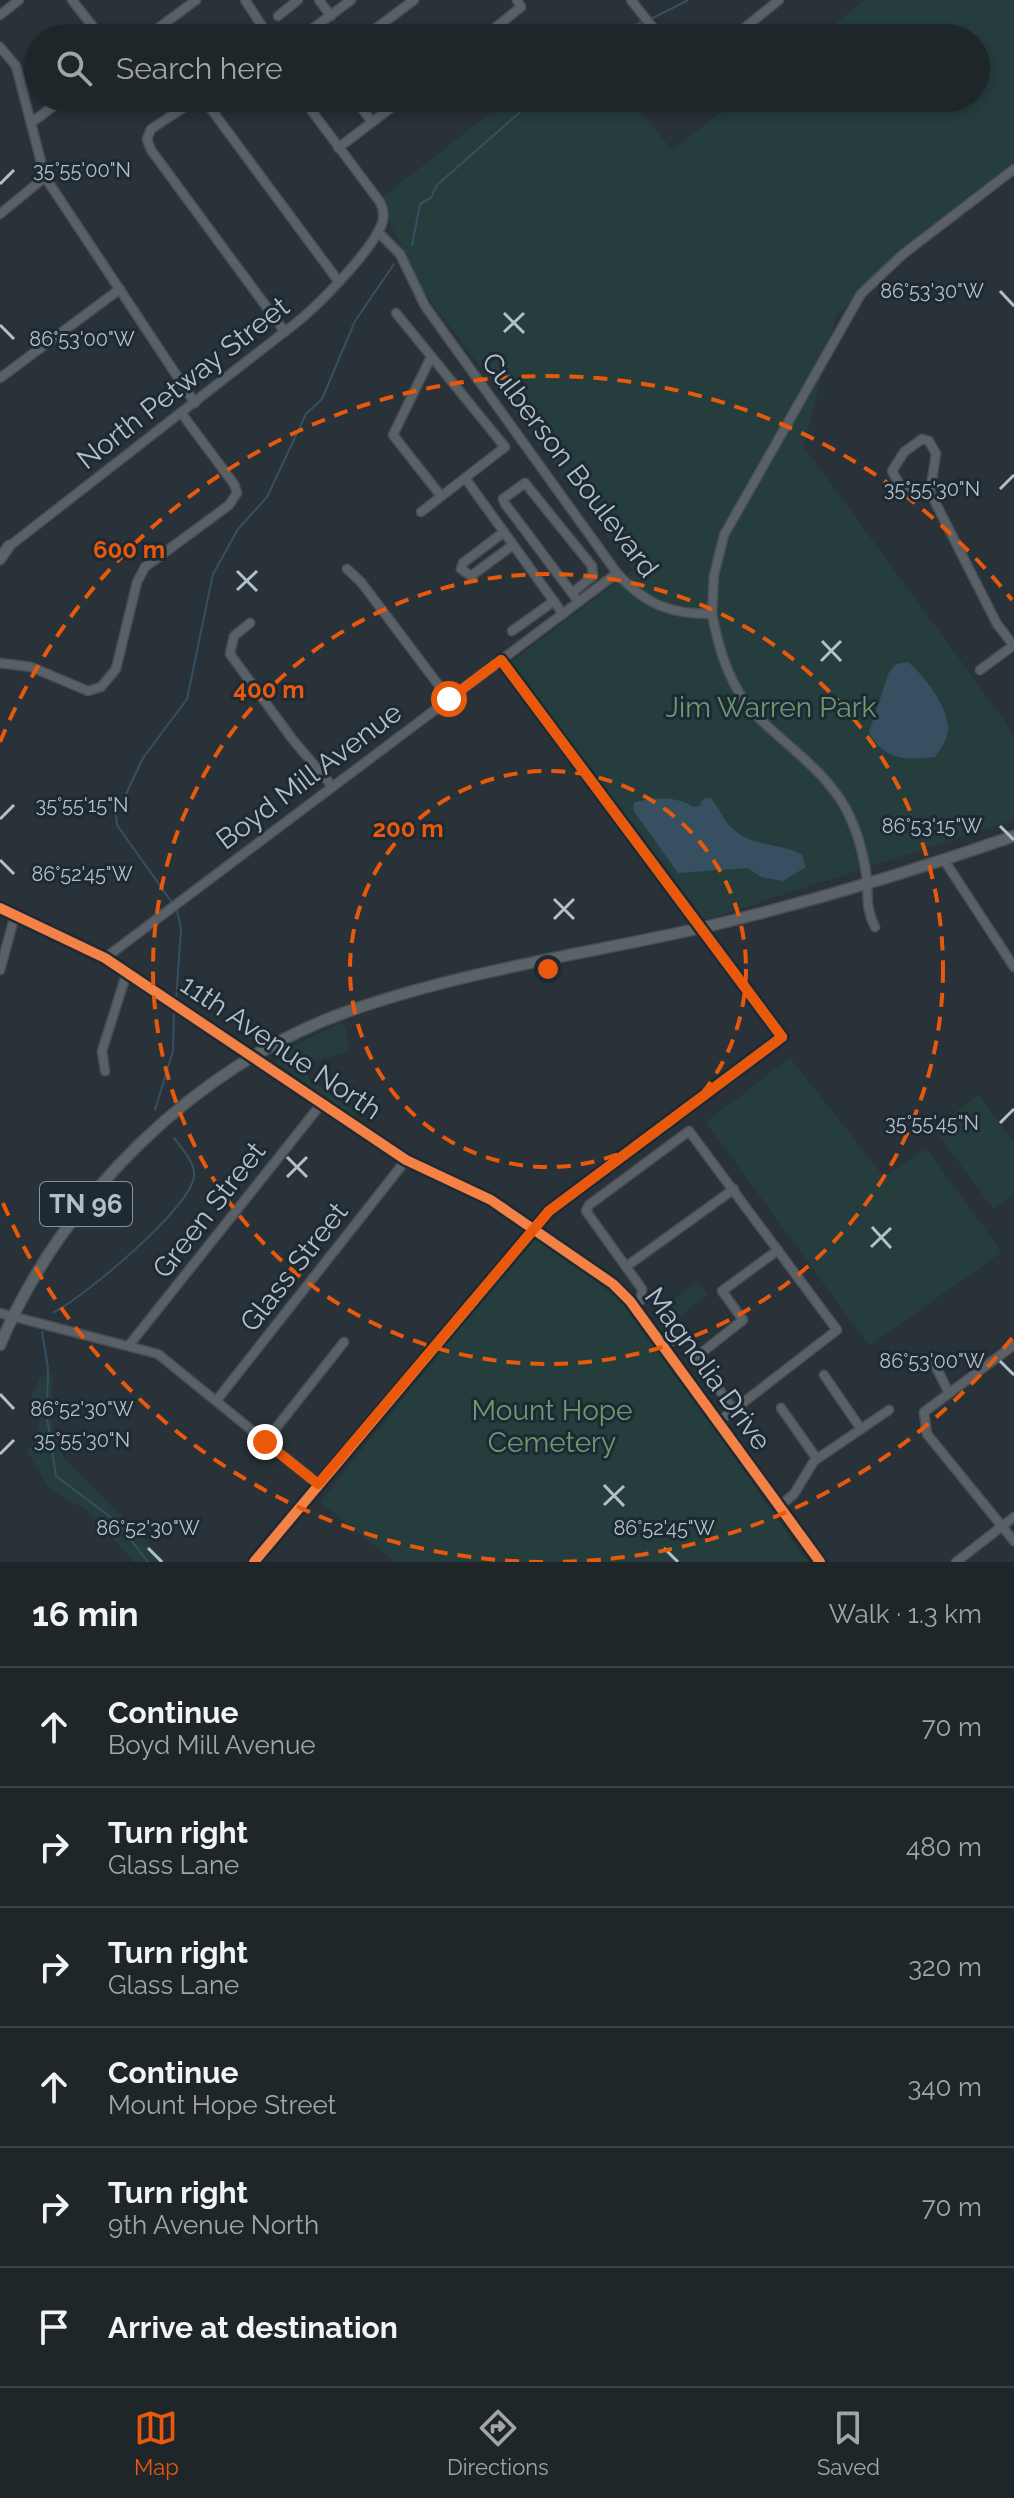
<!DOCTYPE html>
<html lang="en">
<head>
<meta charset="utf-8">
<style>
  :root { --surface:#1f262a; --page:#2c3236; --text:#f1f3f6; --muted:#a1a5a8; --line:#3c4347; --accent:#ea580c }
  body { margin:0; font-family:Raleway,sans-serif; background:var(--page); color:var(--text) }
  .stop { position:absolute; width:24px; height:24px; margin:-18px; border:6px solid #ea580c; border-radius:50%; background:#fff }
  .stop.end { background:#ea580c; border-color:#fff; box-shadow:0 2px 8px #0008 }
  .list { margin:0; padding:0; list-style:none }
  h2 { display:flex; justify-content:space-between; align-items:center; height:104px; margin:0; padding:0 32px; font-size:34px }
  h2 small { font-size:26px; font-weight:400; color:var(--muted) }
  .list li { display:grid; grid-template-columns:52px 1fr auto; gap:24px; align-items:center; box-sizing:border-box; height:120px; padding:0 32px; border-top:2px solid var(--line) }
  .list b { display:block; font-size:30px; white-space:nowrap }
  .list p { margin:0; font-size:26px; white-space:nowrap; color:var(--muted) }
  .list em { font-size:26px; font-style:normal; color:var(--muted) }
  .icon { flex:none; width:44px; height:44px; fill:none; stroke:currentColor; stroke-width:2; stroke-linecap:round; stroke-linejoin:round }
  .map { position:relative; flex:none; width:1014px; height:1562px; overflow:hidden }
  .search { position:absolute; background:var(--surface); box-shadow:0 4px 12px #0003; left:24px; right:24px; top:24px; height:88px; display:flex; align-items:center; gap:20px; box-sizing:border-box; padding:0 28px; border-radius:44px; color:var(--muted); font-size:30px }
  .sheet { height:824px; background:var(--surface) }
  nav { display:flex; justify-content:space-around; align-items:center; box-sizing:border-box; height:112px; border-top:2px solid var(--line); background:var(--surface); font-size:22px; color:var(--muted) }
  nav a { display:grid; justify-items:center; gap:4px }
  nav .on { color:var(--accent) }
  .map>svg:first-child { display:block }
  .green { fill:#263d3d }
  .water { fill:#364f61 }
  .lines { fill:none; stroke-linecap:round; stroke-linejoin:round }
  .stream { stroke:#364f61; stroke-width:2 }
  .minor-casing { stroke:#484e53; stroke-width:11 }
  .major-casing { stroke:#474f55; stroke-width:13 }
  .minor { stroke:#596066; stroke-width:8 }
  .major { stroke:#5c6367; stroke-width:10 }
  .cycleway-casing { stroke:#1d2933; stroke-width:15 }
  .cycleway { stroke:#f48246; stroke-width:10 }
  .route { stroke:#ea580c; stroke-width:10 }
  .ticks { fill:none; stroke:#b3bfc9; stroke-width:3 }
  .ring { fill:none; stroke:#e8590c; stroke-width:4; stroke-dasharray:14 10 }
  .labels { text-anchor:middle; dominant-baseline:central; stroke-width:6; stroke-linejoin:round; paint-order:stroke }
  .shield { fill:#1d2933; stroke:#86929c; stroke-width:2 }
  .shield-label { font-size:26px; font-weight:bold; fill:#b3bfc9 }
  .street-label { font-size:28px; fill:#b3bfc9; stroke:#1d2933 }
  .park-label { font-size:28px; fill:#6a9a6d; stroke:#1d2933 }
  .ticks-label { font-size:20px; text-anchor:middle; fill:#b3bfc9; stroke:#1d2933; stroke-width:6; stroke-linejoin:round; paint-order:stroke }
  .centre { fill:#e8590c; stroke:#1d2933; stroke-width:4 }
  .ring-label { font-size:24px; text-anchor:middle; font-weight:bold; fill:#e8590c; stroke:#1d2933; stroke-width:6; stroke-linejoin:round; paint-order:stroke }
</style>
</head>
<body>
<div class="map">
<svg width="1014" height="1562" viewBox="0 0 1014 1562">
  <rect width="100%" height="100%" fill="#293238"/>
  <g class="green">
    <path d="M865 0H1014V164L836 316 804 447 1004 720 1014 738V820L705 920 511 662 633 570 420 287 379 200 509 98H630L672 150 739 98H976V38H816Z"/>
    <path d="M340 1023 346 1028 349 1051C332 1058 318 1059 304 1064L311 1086 315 1083 356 1112 353 1117 276 1062 288 1049Z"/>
    <path d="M790 1058 884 1177 926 1148 1002 1252 869 1346 706 1122Z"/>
    <path d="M979 1095 1014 1143V1194L993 1209 934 1128Z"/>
    <path d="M533 1237 623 1293 807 1562H395L320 1502Z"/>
    <path d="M697 1281 708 1295 679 1316 669 1302Z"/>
    <path d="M52 1372 53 1424 63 1457 167 1562H134L88 1511 50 1489 27 1451 39 1436V1405L31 1396 40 1378Z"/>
  </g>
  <g class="water">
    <path d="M908 662C923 674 948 707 948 728 948 739 941 748 935 757 906 760 884 761 869 732L889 672 896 664Z"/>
    <path d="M704 798H711C719 808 725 823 734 830 753 847 782 843 802 855L806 867 783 881 761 877 748 868 678 873 633 810 634 803C651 797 678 796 693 807L699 806Z"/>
  </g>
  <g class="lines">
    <g class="stream">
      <path d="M651 19 688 0"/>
      <path d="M607 38 644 21"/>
      <path d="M412 245 420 204 431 198 437 185 536 98"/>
      <path d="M173 904 117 825 116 815 143 758 187 699 213 574 238 529 267 497 306 414 322 399 355 321 394 264"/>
      <path d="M176 1002 181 929 177 910"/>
      <path d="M155 1110 173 1051 174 1008"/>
      <path d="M54 1312C84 1297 191 1208 194 1176 195 1162 182 1149 174 1138"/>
      <path d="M42 1332 48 1368 47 1417 56 1476 117 1522 148 1562"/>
    </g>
    <defs>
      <g id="minor">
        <path d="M72 0 102 38"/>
        <path d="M245 0 270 38"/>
        <path d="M319 0 331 16"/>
        <path d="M631 0 661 38"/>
        <path d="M0 15 19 0"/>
        <path d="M278 16 298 0"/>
        <path d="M491 31 521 7 517 0"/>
        <path d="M145 38 196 0"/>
        <path d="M300 38 351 0"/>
        <path d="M363 38 414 0"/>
        <path d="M732 38 779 0"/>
        <path d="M0 47 16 66 45 177 195 403"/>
        <path d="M354 98 372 122"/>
        <path d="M31 123 64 98"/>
        <path d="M338 148 404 98"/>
        <path d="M0 214 45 177"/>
        <path d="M378 232 400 254 425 306 617 573C645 605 671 614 712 614 719 651 730 687 756 715 786 746 825 770 846 809 857 830 864 855 867 880 868 898 866 910 875 927"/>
        <path d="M396 313 505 447 421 512"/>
        <path d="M285 332 151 150 147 139 151 129 197 99 205 101 339 282"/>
        <path d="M431 357 393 435 441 496"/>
        <path d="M0 378 120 289"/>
        <path d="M465 478 563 614"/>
        <path d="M930 492 900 485 892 471 904 452 922 439 929 441 936 454 930 492 997 624 1014 646"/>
        <path d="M504 532 463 563 461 569 471 576 513 545"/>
        <path d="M7 548 301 319C323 300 370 252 381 226 385 217 384 210 380 202L302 98"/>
        <path d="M347 569 361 582 449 699"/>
        <path d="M572 593 593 576 592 566 525 483 503 499 505 504C530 536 554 570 579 602"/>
        <path d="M712 614 714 575 724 535 861 294 902 255 1014 169"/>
        <path d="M250 623 234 636 230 654 293 740 332 786"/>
        <path d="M512 631 554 601"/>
        <path d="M0 663 31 667 88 691 101 687 116 669 137 582 145 567 229 505 237 493 234 484 182 414"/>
        <path d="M980 670 1014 645"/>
        <path d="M944 860 1014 967"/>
        <path d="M0 908 105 958 406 1160 491 1200 613 1284 630 1301 820 1562"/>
        <path d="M105 958 617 573"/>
        <path d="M0 970 15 915"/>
        <path d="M105 1071 102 1051 127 972"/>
        <path d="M627 1266 734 1189"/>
        <path d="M633 1305 641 1300 642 1289 586 1211 589 1205 689 1131 837 1330 718 1422"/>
        <path d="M0 1313 158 1354 318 1484"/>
        <path d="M130 1344 322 1103"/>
        <path d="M1014 1345 924 1412 927 1434 1014 1541"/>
        <path d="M935 1365 949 1393"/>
        <path d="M824 1375 861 1429"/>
        <path d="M216 1401 406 1160"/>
        <path d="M781 1408 817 1459"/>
        <path d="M733 1409 698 1360 700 1354 743 1320 722 1291 778 1250"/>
        <path d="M265 1442 344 1342"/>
        <path d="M779 1507 794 1494 814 1461 889 1410"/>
        <path d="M254 1562 549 1211 782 1037 501 660"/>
        <path d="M956 1562 1014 1517"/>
      </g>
      <g id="major">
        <path d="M0 559 9 546"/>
        <path d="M0 1345C62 1198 197 1064 349 1011 463 971 584 954 701 928 807 903 911 872 1014 836"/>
      </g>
    </defs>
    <use href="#minor" class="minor-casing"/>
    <use href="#major" class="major-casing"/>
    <use href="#minor" class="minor"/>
    <use href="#major" class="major"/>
    <defs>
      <g id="cycleway">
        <path d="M0 908 105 958 406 1160 491 1200 613 1284 630 1301 820 1562"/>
        <path d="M254 1562 549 1211 782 1037 501 660"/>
      </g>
    </defs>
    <use href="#cycleway" class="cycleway-casing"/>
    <use href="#cycleway" class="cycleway"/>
  </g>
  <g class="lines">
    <path class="route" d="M265 1442 318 1484 549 1211 782 1037 501 660 449 699"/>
  </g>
  <path class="ticks" d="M0 184 14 170M1000 291 1014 306M504 313 524 333M0 325 14 339M504 332 524 313M1000 489 1014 475M237 571 257 591M237 590 257 571M822 641 841 661M821 661 841 641M0 819 14 805M1000 826 1014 840M0 860 14 874M554 899 574 919M554 919 574 899M1000 1123 1014 1109M287 1157 307 1177M287 1177 307 1157M872 1227 891 1248M871 1247 891 1228M1000 1361 1014 1375M0 1394 14 1409M0 1454 14 1440M604 1485 624 1506M604 1505 624 1486M148 1548 162 1562M664 1548 678 1562"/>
  <g class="ring">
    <circle cx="548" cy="969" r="198"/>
    <circle cx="548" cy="969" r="395"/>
    <path d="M1012 1338A593 593 0 0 1 553 1562M543 1562A593 593 0 0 1 0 1196M0 742A593 593 0 0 1 1012 600"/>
  </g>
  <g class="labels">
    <rect class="shield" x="40" y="1182" width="92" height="44" rx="6"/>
    <g class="shield-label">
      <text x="86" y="1204">TN 96</text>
    </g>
    <g class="street-label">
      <text transform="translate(183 383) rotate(-38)">North Petway Street</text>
      <text transform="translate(570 465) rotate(53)">Culberson Boulevard</text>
      <text transform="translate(309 776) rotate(-37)">Boyd Mill Avenue</text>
      <text transform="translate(281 1047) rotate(34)">11th Avenue North</text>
      <text transform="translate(209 1210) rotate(-52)">Green Street</text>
      <text transform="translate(294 1267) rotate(-52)">Glass Street</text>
      <text transform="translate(708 1369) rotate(54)">Magnolia Drive</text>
    </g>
    <g class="park-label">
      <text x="771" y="707">Jim Warren Park</text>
      <text x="552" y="1410">Mount Hope<tspan x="552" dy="32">Cemetery</tspan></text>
    </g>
  </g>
  <g class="ticks-label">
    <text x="82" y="177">35°55'00"N</text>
    <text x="932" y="298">86°53'30"W</text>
    <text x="82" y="346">86°53'00"W</text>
    <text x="932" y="496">35°55'30"N</text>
    <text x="82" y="812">35°55'15"N</text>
    <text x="932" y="833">86°53'15"W</text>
    <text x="82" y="881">86°52'45"W</text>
    <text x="932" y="1130">35°55'45"N</text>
    <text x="932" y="1368">86°53'00"W</text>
    <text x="82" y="1416">86°52'30"W</text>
    <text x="82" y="1447">35°55'30"N</text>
    <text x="148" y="1535">86°52'30"W</text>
    <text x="664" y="1535">86°52'45"W</text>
  </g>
  <circle cx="548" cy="969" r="12" class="centre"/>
  <g class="ring-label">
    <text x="129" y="558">600 m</text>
    <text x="269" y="698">400 m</text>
    <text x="408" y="837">200 m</text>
  </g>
</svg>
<div class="stop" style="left:449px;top:699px"></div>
<div class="stop end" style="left:265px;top:1442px"></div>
<div class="search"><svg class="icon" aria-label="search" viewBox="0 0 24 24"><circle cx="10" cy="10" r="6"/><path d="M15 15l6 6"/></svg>Search here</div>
</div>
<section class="sheet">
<h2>16 min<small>Walk · 1.3 km</small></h2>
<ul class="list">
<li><svg class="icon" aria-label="ahead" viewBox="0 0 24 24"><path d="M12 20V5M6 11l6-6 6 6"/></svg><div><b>Continue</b><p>Boyd Mill Avenue</p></div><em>70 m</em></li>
<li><svg class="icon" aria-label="right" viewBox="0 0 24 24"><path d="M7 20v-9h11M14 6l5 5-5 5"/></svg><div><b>Turn right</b><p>Glass Lane</p></div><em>480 m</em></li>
<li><svg class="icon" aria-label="right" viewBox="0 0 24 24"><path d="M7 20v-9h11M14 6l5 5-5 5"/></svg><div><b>Turn right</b><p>Glass Lane</p></div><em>320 m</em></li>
<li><svg class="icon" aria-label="ahead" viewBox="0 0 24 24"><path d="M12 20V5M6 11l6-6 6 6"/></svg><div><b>Continue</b><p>Mount Hope Street</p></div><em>340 m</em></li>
<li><svg class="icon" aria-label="right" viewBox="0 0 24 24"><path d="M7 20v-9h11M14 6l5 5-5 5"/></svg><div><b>Turn right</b><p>9th Avenue North</p></div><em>70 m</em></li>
<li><svg class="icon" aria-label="arrive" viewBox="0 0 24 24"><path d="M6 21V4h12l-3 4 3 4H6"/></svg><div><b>Arrive at destination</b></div></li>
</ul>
</section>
<nav>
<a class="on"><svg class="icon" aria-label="map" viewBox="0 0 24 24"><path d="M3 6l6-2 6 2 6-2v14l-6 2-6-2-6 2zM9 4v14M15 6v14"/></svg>Map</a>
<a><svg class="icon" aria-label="directions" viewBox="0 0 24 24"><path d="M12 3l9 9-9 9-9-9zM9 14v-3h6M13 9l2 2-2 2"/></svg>Directions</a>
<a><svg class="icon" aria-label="saved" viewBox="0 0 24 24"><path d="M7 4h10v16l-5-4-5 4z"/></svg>Saved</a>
</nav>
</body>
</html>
